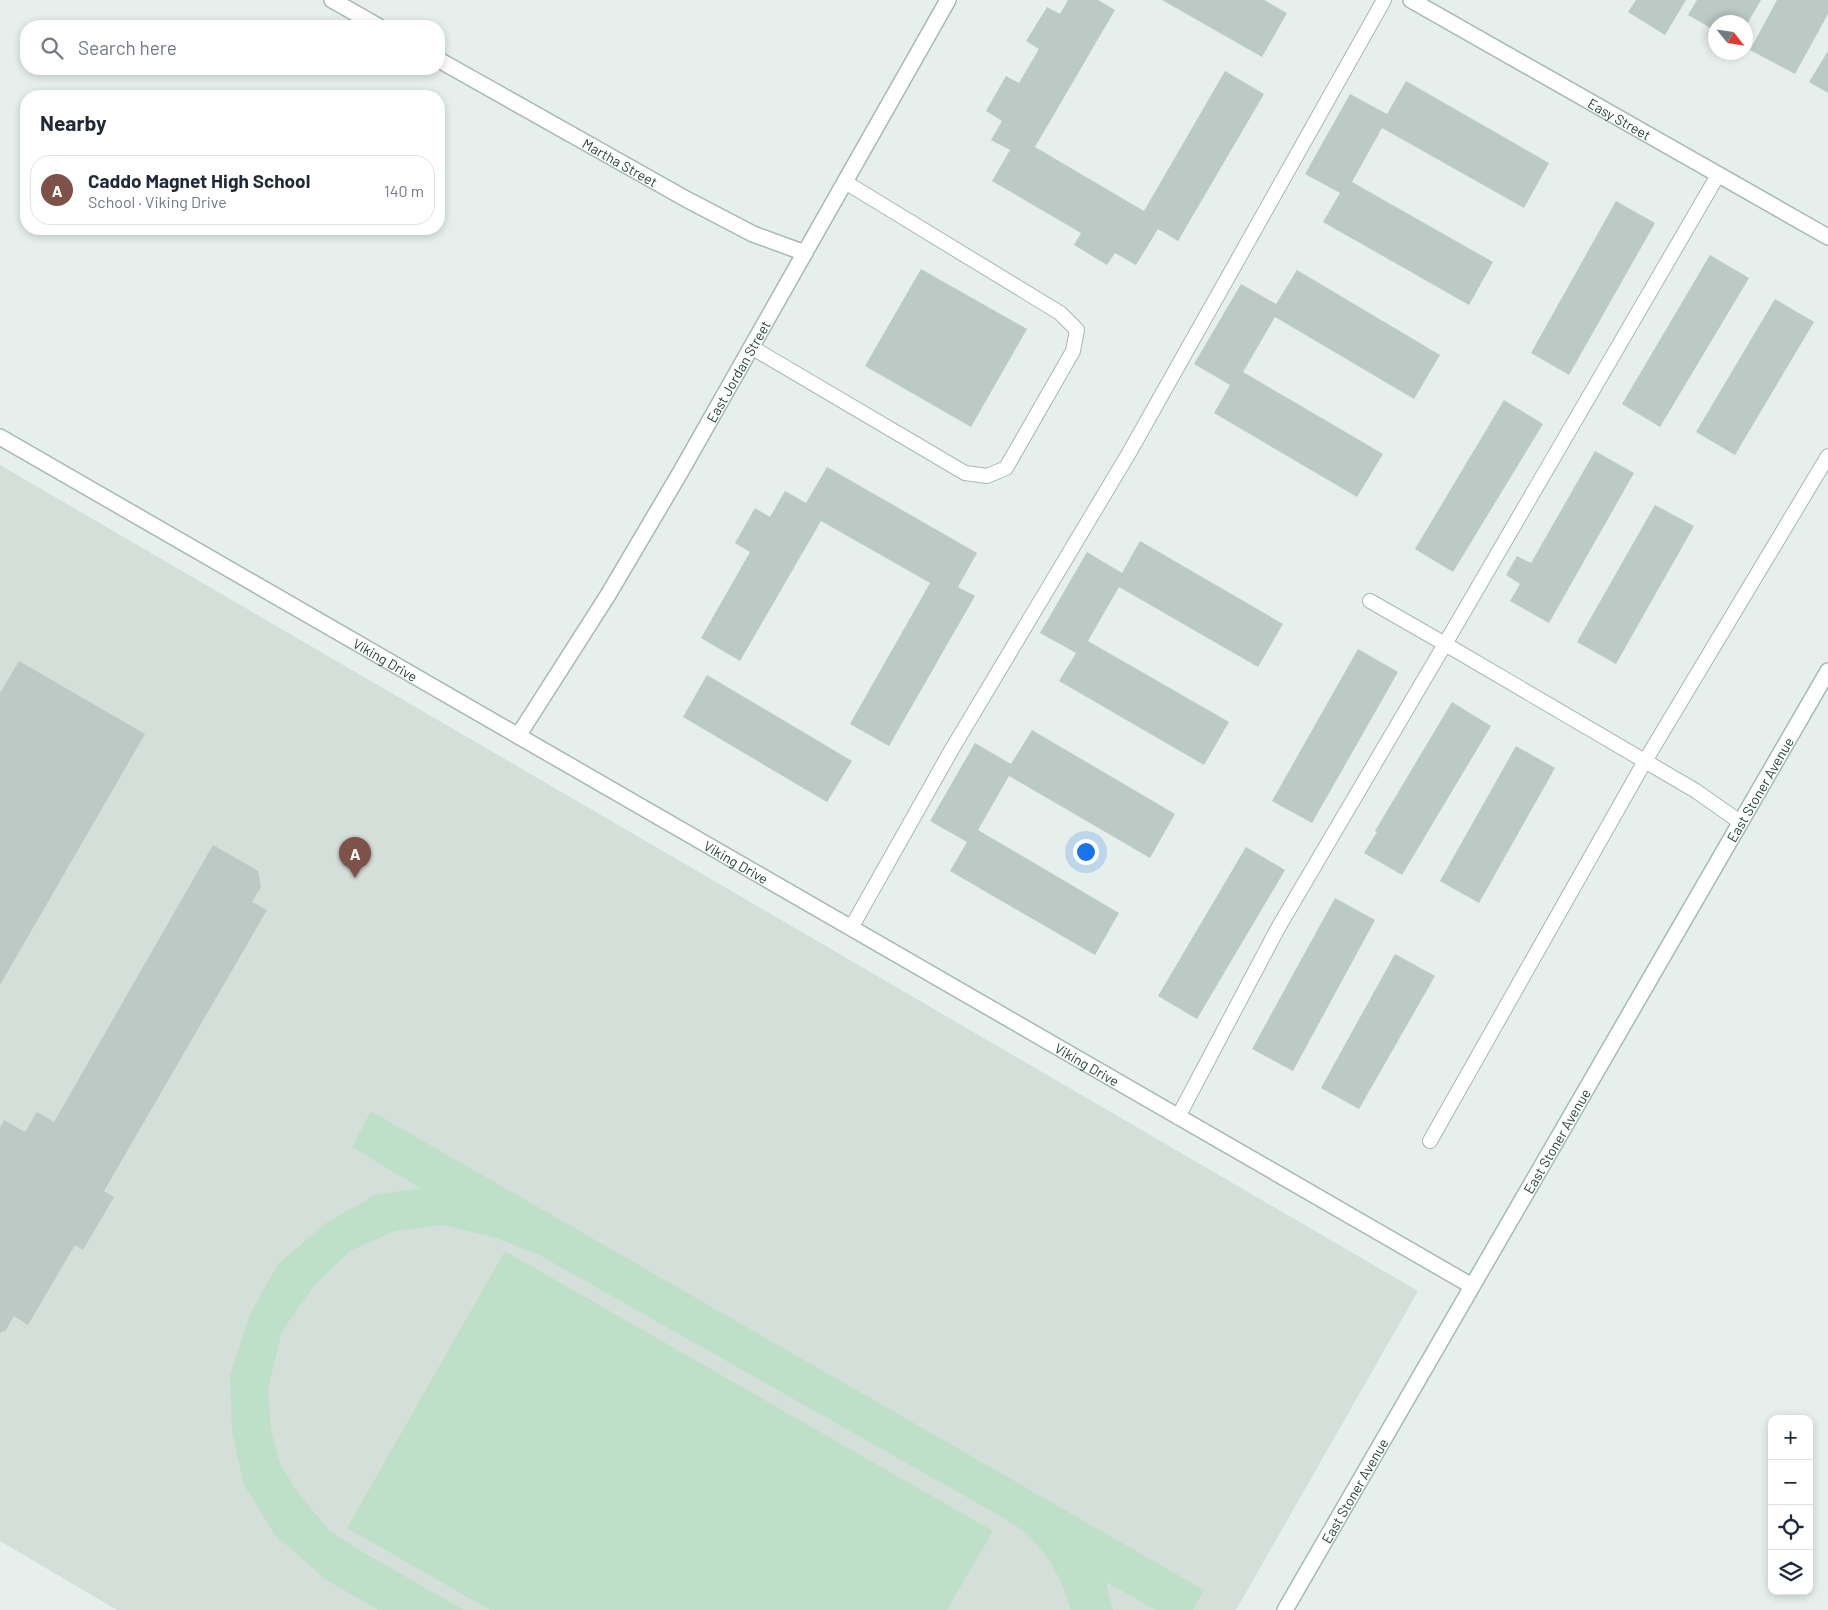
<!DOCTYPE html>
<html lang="en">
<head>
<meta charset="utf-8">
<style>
  :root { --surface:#fff; --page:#f6f6f7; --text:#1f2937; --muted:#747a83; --line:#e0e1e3; --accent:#7f5249 }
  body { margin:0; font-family:Barlow,sans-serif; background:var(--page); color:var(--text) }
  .controls { position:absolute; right:15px; bottom:15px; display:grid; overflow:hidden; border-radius:10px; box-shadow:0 2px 8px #0003 }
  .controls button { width:45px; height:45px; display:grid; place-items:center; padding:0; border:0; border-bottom:1px solid var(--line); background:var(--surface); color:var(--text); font:25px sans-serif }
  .compass { position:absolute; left:1708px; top:15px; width:45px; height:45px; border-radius:50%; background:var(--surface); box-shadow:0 2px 8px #0003; rotate:120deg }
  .you { position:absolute; left:1085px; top:851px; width:18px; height:18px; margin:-12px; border:4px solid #fff; border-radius:50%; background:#1a73e8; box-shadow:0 0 0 8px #1a73e833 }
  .badge { display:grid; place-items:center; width:32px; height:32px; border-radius:50%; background:var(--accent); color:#fff; font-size:16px; font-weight:700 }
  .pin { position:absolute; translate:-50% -41px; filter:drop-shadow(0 1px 2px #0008) }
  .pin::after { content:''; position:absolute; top:26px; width:18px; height:15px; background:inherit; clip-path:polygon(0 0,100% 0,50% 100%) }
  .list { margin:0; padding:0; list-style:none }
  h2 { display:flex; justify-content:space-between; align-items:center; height:65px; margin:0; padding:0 20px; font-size:21px }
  h2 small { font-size:16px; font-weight:400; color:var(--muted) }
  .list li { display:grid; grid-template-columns:32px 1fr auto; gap:15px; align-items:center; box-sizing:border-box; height:70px; margin:0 10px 10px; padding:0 10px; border:1px solid var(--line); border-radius:20px }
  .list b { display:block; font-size:19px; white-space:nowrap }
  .list p { margin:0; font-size:16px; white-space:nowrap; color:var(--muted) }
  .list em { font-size:16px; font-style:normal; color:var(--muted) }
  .icon { flex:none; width:28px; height:28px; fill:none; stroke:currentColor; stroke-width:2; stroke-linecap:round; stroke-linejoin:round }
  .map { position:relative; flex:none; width:1828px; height:1610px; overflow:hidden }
  .search { position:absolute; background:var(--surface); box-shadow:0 2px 8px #0003; left:20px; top:20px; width:425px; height:55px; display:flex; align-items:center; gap:12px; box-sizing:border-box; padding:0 18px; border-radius:20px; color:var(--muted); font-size:19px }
  .panel { position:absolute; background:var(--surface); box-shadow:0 2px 8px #0003; left:20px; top:90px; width:425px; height:145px; border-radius:20px }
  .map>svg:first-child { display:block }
  .built { fill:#d4dfda }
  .green { fill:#bfe0c8 }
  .building { fill:#bbcac4 }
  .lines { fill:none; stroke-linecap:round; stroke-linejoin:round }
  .lane-casing { stroke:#a8b8b2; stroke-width:16 }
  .street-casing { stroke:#a8b8b2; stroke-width:18 }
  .secondary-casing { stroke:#a4bbb3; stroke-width:18 }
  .lane { stroke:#fff; stroke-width:14 }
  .street { stroke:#fff; stroke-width:15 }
  .secondary { stroke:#fff; stroke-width:15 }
  .labels { text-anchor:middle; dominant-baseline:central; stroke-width:4; stroke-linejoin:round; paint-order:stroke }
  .street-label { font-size:14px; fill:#24423a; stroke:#f7fbf9 }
</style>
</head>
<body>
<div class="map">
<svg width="1828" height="1610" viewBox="0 0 1828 1610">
  <rect width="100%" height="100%" fill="#e6efeb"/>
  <path class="built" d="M0 465 1418 1291 1236 1610H117L0 1541Z"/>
  <g class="green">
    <path d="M371 1111 1204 1590 1193 1610H1156L1106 1582 1113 1610H1070C1065 1585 1048 1553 1029 1536 1021 1528 1009 1522 1000 1516L541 1256 496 1238 443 1225 395 1231 350 1251 315 1285 282 1331 268 1389 271 1429 280 1464 299 1494 330 1531 361 1551 464 1610H378L325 1579 275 1535 244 1485 232 1433 230 1375 251 1312 278 1264 326 1223 375 1195 420 1188 352 1147Z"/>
    <path d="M505 1251 993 1531 947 1610H490L347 1528Z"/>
  </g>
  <g class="building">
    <path d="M1068 0H1098L1115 10 1035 147 1144 211 1225 71 1264 94 1178 241 1158 229 1136 265 1115 253 1107 265 1074 245 1081 233 992 181 1010 150 991 140 1002 121 986 111 1006 76 1019 83 1039 49 1026 41 1047 7 1060 14Z"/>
    <path d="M1162 0H1264L1287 13 1262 57Z"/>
    <path d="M1636 0H1686L1665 35 1628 12Z"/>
    <path d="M1697 0H1761L1746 26V22H1716V31L1688 15Z"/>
    <path d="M1777 0H1828V14L1795 74 1750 50Z"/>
    <path d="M1828 51V93L1809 82Z"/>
    <path d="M1406 81 1549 163 1524 208 1382 128 1352 182 1493 262 1469 305 1323 222 1340 193 1305 174 1350 94 1387 114Z"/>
    <path d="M1616 201 1655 223 1569 375 1531 353Z"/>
    <path d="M1710 255 1749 278 1660 427 1622 404Z"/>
    <path d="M921 269 1027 329 971 427 865 366Z"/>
    <path d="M1297 270 1440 355 1414 399 1275 317 1243 372 1383 454 1357 497 1214 413 1230 385 1194 364 1241 284 1276 304Z"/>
    <path d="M1775 299 1814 322 1735 455 1696 432Z"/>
    <path d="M1504 400 1543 424 1453 572 1415 549Z"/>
    <path d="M1595 451 1634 473 1549 623 1510 601 1520 584 1506 575 1517 556 1531 563Z"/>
    <path d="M827 467 977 553 958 587 975 596 889 746 850 724 930 583 821 521 740 661 701 638 750 552 735 543 755 508 770 517 785 491 806 503Z"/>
    <path d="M1655 505 1694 526 1616 664 1577 642Z"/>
    <path d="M1140 541 1283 624 1258 667 1119 587 1088 641 1229 722 1204 765 1059 681 1076 653 1040 633 1087 552 1122 573Z"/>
    <path d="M1358 649 1398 672 1312 823 1272 801Z"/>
    <path d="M19 661 145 734 0 985V693Z"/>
    <path d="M707 675 852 761 827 802 683 717Z"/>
    <path d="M1452 702 1491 726 1402 875 1364 853 1377 832 1375 831Z"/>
    <path d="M1032 730 1175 814 1150 858 1009 776 978 830 1119 913 1095 955 950 871 967 842 930 821 975 743 1011 764Z"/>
    <path d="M1516 746 1555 768 1479 903 1440 881Z"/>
    <path d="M213 845 258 871 261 887 252 902 267 910 104 1191 114 1197 83 1250 75 1245 28 1325 14 1316 6 1330 0 1333V1128L4 1120 25 1132 37 1112 54 1122Z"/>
    <path d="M1246 847 1285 870 1197 1019 1158 996Z"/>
    <path d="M1335 898 1375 920 1293 1071 1252 1049Z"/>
    <path d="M1395 954 1435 976 1359 1109 1321 1088Z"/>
  </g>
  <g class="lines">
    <defs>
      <g id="lane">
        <path d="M1718 175 1445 644 1696 791 1740 822"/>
        <path d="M751 347 965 473 987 476 1006 468 1073 351 1077 330 1060 313 845 182"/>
        <path d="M851 928 952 749 1129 453 1384 0"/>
        <path d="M1178 1117 1278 928 1445 644 1370 601"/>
        <path d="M1430 1141 1645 761 1828 456"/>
      </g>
      <g id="street">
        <path d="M332 0 378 26"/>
        <path id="s1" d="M1411 0 1828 237"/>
        <path id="s2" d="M439 60 686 199 753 234 805 253"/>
        <path id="s3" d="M0 437 1472 1286"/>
        <path id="s4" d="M518 736 608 595 680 473 948 0"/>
      </g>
      <g id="secondary">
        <path id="s5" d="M1285 1610 1828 671"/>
      </g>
    </defs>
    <use href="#lane" class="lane-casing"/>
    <use href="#street" class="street-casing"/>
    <use href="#secondary" class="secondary-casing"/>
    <use href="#lane" class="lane"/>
    <use href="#street" class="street"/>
    <use href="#secondary" class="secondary"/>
  </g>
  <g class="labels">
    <g class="street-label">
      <text stroke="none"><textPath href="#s1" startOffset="240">Easy Street</textPath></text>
      <text stroke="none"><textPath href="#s2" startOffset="208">Martha Street</textPath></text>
      <text stroke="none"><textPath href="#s4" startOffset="426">East Jordan Street</textPath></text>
      <text stroke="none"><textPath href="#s3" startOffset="445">Viking Drive</textPath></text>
      <text stroke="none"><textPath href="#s5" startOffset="948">East Stoner Avenue</textPath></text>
      <text stroke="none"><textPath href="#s3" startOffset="850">Viking Drive</textPath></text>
      <text stroke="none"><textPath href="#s3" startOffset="1255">Viking Drive</textPath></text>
      <text stroke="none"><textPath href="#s5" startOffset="542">East Stoner Avenue</textPath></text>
      <text stroke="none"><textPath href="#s5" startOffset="138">East Stoner Avenue</textPath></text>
    </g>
  </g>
</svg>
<div class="controls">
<button>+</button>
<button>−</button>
<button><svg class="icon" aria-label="locate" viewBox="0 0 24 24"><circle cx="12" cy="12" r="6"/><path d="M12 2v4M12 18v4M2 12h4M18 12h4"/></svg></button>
<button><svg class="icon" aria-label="layers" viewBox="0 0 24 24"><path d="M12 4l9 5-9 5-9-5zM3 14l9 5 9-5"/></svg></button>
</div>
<svg class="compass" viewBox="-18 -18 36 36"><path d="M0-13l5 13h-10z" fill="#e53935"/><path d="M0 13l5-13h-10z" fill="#747a83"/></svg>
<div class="you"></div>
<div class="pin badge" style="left:355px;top:878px">A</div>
<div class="search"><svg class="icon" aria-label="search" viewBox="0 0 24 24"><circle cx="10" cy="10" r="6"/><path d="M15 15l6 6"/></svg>Search here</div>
<section class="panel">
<h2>Nearby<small></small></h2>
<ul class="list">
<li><span class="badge">A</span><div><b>Caddo Magnet High School</b><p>School · Viking Drive</p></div><em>140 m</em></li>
</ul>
</section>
</div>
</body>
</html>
